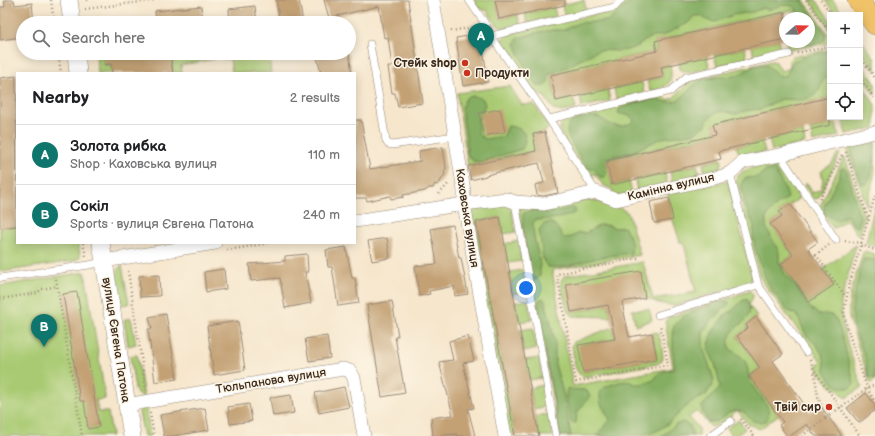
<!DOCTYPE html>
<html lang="en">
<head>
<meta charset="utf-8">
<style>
  :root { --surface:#fff; --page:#f2f2f2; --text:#202124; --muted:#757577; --line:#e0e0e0; --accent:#0f766e }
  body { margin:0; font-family:"Balsamiq Sans",sans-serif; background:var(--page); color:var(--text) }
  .controls { position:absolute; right:12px; top:12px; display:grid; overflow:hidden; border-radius:0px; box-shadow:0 2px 10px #0003 }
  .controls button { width:36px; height:36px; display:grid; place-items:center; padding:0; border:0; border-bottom:1px solid var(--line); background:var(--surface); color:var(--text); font:20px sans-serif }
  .compass { position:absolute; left:779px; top:12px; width:36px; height:36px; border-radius:50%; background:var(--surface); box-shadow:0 2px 10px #0003; rotate:70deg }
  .you { position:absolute; left:526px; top:288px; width:14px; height:14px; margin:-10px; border:3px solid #fff; border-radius:50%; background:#1a73e8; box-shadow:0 0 0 6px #1a73e833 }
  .badge { display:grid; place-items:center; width:26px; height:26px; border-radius:50%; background:var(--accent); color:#fff; font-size:13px; font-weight:700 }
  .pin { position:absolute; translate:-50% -33px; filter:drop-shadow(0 1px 2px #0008) }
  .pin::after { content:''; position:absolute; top:21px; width:14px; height:12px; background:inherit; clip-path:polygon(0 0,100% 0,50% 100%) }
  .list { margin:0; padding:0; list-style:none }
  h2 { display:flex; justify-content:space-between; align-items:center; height:52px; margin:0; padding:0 16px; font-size:17px }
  h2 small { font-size:13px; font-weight:400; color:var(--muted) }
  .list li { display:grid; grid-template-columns:26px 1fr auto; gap:12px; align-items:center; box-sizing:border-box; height:60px; padding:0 16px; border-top:1px solid var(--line) }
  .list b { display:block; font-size:15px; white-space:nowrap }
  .list p { margin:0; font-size:13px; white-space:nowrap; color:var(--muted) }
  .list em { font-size:13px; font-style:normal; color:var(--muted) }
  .icon { flex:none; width:22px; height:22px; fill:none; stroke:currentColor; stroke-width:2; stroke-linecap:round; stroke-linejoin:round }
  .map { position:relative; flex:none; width:875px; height:436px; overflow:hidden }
  .search { position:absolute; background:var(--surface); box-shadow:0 2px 10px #0003; left:16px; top:16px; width:340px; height:44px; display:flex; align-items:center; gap:10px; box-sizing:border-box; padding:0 14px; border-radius:22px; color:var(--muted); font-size:15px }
  .panel { position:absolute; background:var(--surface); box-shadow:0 2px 10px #0003; left:16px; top:72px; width:340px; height:172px; border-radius:0px }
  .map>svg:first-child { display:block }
  .green { fill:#a9ca72; stroke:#727a48 }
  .forest { fill:#86ae64; stroke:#606c41 }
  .building { fill:#c3a175 }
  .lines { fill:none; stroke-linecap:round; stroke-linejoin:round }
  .service-casing { stroke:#988875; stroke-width:8 }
  .minor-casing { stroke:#988875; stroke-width:14 }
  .tertiary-casing { stroke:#988875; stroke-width:18 }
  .primary-casing { stroke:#988875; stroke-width:22 }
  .path { stroke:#988875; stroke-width:2.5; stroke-dasharray:1 3; stroke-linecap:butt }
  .service { stroke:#fff; stroke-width:7 }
  .minor { stroke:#fff; stroke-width:13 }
  .tertiary { stroke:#fff; stroke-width:17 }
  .primary { stroke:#f1c369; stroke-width:21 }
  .poi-dot { fill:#c8321e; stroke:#fcf5e5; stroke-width:1.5 }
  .labels { text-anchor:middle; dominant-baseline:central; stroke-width:3; stroke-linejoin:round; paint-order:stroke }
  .poi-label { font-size:12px; font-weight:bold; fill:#3b2a1e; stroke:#fcf5e5; text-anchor:end }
  .street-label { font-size:12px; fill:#3b2a1e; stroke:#fcf5e5 }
</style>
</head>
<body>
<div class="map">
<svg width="875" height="436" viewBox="0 0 875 436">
  <rect width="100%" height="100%" fill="#fcf5e5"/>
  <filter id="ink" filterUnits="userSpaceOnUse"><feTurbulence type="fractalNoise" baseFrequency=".025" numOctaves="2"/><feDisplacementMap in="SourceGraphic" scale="8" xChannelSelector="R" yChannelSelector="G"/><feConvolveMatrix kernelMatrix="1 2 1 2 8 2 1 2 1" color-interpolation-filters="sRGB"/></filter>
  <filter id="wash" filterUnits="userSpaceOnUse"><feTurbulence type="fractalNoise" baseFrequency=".012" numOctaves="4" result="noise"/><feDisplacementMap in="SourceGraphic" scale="16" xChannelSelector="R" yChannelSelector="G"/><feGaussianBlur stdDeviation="0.9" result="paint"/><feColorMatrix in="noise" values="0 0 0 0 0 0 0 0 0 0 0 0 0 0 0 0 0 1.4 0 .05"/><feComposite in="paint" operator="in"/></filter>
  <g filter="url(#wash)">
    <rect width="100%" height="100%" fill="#f6e6cc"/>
    <g class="green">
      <path d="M473 0H495L500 19 518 15 520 25C500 31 499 29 488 12L486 10C479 10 477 6 473 0Z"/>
      <path d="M584 0 586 10 564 15 562 5Z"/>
      <path d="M627 0H804L830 36V43L788 50 786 42H809V18H794L792 10 655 41 657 51 551 75 556 101 573 97 576 109 562 112 554 110 545 97 534 91 504 49C502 43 501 39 506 35L618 9Z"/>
      <path d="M810 0H816L830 20V29Z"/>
      <path d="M825 0H833L844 15H836Z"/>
      <path d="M554 7 556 17 527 23 525 14Z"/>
      <path d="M860 38 875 59V70L860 49Z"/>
      <path d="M778 40 781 52 754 58 752 46Z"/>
      <path d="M745 48 747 59 717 66 714 55Z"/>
      <path d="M830 49V97L713 125 715 135 607 160 612 185 629 181 632 193 614 196 612 189 603 185 595 174H589L586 172C581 164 562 138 560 131 559 124 563 121 568 118L662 96H664L668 100 673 98 690 81 772 61 776 62 781 71 790 68 789 60 793 56Z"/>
      <path d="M170 53H215V59L181 65 182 73H173Z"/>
      <path d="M221 53H223L224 56 246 53H269L271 73H232L230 59H223Z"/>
      <path d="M104 56 105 65 111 64 112 73H98L96 57Z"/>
      <path d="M707 56 709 68 689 73 680 70 679 63Z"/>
      <path d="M860 62 875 83V95L860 73Z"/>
      <path d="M670 65C674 83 668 88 650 91L647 81 663 77 661 67Z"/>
      <path d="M860 81 875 105V128L846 134 843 122 855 119V117H860Z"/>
      <path d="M642 82 644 93 616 99 614 88Z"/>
      <path d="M510 86 522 105 534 104 549 127 545 132 533 134 536 151 468 166 457 93Z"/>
      <path d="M608 89 610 101 582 107 580 96Z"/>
      <path d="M836 123 839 136 813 142 810 130Z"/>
      <path d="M803 131 805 143 772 151 769 139Z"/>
      <path d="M875 137V171L867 206 849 156 846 144Z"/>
      <path d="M762 141 765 152 741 156 736 147Z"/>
      <path d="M838 153 840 154 819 197 816 199 813 198 804 186 805 184H808L812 193 821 189 823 180 821 172 826 167 831 165Z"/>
      <path d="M844 157H845L864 216 860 236H858L847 219 834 228 832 227 820 209V206Z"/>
      <path d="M721 159 722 163 719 171 706 175 703 164Z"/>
      <path d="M774 163H778L780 166 799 196 798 199 779 212 782 216 771 224 793 255 781 264 809 302 834 285 823 269 856 245 841 301C840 330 853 359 862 387L846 398 838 390 830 386 816 366 821 361 762 281 759 275 736 181C739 167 761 166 774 163Z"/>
      <path d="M697 165 700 176 672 183 670 171Z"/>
      <path d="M665 173 667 184 637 191 635 180Z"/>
      <path d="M728 181 751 273 752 278 748 283 677 305C666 306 655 302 645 298L640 271 571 312 608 305 611 317 573 316 567 311 561 284V281L564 276 643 262 653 299 696 292 684 244 680 242 673 220 668 193Z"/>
      <path d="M587 200C598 200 620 206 628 213L640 255 552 270 573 386 673 368 666 327V322L669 317 750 291 753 294V297L749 305 757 316 746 325 748 328 737 336 760 368 749 376 778 415 760 429 748 424 737 410C731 417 721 425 711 427L697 411 689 417 699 429V436H559L519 212 520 208Z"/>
      <path d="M506 204 511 208 516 232 503 234 500 217 476 222 515 436H508L470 213 473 209Z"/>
      <path d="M875 205V247L867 244 866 242Z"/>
      <path d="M17 226V243H78L80 257 74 261 0 272V228Z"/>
      <path d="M518 241 522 261 508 263 504 244Z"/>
      <path d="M865 251 875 254V381L870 383 849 318C847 296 857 273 863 253Z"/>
      <path d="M122 265 129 304 121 305C119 294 111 272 122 265Z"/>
      <path d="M523 270 527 291 513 294 510 272Z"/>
      <path d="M85 272 105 396V399L96 400 98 412H108L112 436H0V286Z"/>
      <path d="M528 300 532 320 519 322 515 302Z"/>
      <path d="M649 309 652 320 636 326 632 310Z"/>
      <path d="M131 318 136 344 128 346 124 320Z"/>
      <path d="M613 327 615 339 579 345 584 372 657 359 652 333 656 332C662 339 662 350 663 358L662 361 657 364 584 377C573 373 574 356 572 345L574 342Z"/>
      <path d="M533 328 537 349 524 352 520 330Z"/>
      <path d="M137 355 144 397 138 395 135 389 130 356Z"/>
      <path d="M539 358 542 378 529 380 525 360Z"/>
      <path d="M544 385 548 406 534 409 530 388Z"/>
      <path d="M142 408H146L150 436H144L139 412Z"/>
      <path d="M549 414 553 436H539L535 416Z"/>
      <path d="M739 420 745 429 735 436H732L727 428Z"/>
    </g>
    <g class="forest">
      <path d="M632 0H802C809 11 817 22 826 33L825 40 813 44 794 45 793 42H809V18H797L796 8C788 2 776 7 768 10L763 8 753 12 733 15 715 22 707 20 701 16H694L688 23 664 35 649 38 638 46 627 50 617 51 599 50 565 68 549 74 548 82 545 86H538L528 73 515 44 518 38 539 32 554 30H564L578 23 608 21Z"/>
      <path d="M830 51V76L823 80 819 90 813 97 802 100 781 99 761 109 745 111 736 114 721 111 714 114 708 119 706 125 693 134 662 138 630 153 610 157C605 165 608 171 605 177H600L594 169H588C583 163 580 157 576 151 569 139 559 124 579 119 585 117 591 116 597 117 604 119 608 125 617 126 623 127 628 125 634 121 631 114 624 115 618 113L619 109C627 106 648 98 657 100 664 101 667 103 675 101 684 99 690 87 698 82 710 75 725 79 737 75 746 72 755 62 765 65 770 66 775 73 779 76H786L793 61 803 57Z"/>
      <path d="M474 96 483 99 485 105 478 120V134L485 139 504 136 508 126C524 128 529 135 522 149L481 162 473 161 467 154V142L462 110 464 101 467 97Z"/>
      <path d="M875 141C875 154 874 176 866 185L862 184 854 164 851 150 854 146Z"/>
      <path d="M844 167 846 169 851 184 858 212 861 217 858 227 854 226 848 216H845L836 221 824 213V206L840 175 841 169Z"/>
      <path d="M774 169 786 191 788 198 778 204 770 212 766 218V227L779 252V262L785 274 799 290 807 305 819 315C824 314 829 313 834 317 842 326 848 364 853 378L854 384 850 388H842L834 384 830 379 825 371 824 358 817 345 806 335 797 315 787 310 771 289 765 277 756 251 753 237 754 226 745 205 742 189V182L745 178 758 177 765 171Z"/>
      <path d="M573 207 575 209 576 212C568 218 546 220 535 220L533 223C532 240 542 258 540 275L536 280H533L531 275 523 228V214C532 207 540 213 551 212 558 212 566 209 573 207Z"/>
      <path d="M550 222 555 225 564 238 572 237 578 233H586L600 225H607L615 228 624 227C630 234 633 244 631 253 621 255 612 255 603 257 586 260 565 269 548 267L544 262 543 258 539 230 544 224Z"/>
      <path d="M864 259 875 260V378H870C866 372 868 364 865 357 861 345 852 327 852 313 852 302 855 290 858 280 860 272 860 266 864 259Z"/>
      <path d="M543 298 546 303 553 333 555 343V364L564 396 571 436H560L559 434C556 409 551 383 546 358 545 352 546 345 544 339 542 327 536 312 539 300Z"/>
      <path d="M747 299C759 327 725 321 729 348 734 352 741 355 744 360 749 365 747 375 751 383 756 395 776 407 766 421 746 426 751 412 739 411 724 409 723 425 708 422L702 410V406L719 389 720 386 715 364 708 349 712 333 725 315 732 311 742 301Z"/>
      <path d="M722 301 729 302V304L710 322 703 332V347L714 380 712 386 709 390 706 395 691 402 669 423 657 431 651 433 634 435 631 436H596L610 420 602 406 600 400V392L605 387 619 382 629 381 634 384H641L654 380 658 374 665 371 675 369 673 352V327C685 312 704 306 722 301Z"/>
      <path d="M567 388C574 391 580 388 587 391L590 396 577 413 576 423 571 422C570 410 564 399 567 388Z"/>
      <path d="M683 422 690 426 693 436H662L676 425Z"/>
    </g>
    <g id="blocks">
      <g class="building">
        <path d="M4 0H14L15 5 32 3 34 23H23V37L0 40V7H5Z"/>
        <path d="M276 0H299L303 23H280Z"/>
        <path d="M324 0H408L423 103 398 107 395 93H392L388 67H392L388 37 384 38 379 6 329 18Z"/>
        <path d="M495 0H565V5L499 19Z"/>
        <path d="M201 6 203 20 185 23H156L155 11Z"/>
        <path d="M255 6 257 23H230L229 9Z"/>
        <path d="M785 12V39L661 67 663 77 556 101 551 75 657 51 655 41Z"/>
        <path d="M481 34 488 82 463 86 456 38Z"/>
        <path d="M103 53H170L173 73H112L111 64 105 65Z"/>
        <path d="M316 53H349L352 73H321Z"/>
        <path d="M16 76 17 226 0 228V78Z"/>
        <path d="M830 97V125L719 151 721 159 612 185 606 161 715 135 712 125Z"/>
        <path d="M500 109 505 132 484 136 479 113Z"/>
        <path d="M355 120H361L370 169 420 161 419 151 443 147 446 168 444 172 445 174 438 185 435 184 433 188H429L425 191 403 195 404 197 391 199 390 196 367 201 366 198H355Z"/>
        <path d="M545 132 558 193 543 196 537 195 535 185 544 183 539 163 486 175V176L471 180 468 166 536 151 533 134Z"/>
        <path d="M669 198 673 220 654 223 650 202Z"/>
        <path d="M790 204 818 242 808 249 834 285 809 302 781 264 793 255 770 224 782 216 779 212Z"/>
        <path d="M500 217 519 326 539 436H515L476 222Z"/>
        <path d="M453 225 459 258H461L468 294 455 296 454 286 429 291 430 294 419 296 415 266 437 264 431 229Z"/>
        <path d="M387 238 390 258 372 261 368 241Z"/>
        <path d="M346 247 352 278H355L359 303 338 306 332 267H328L326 250Z"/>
        <path d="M307 254 308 272H305L311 303 285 308 280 278 251 281 249 264 285 261V256Z"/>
        <path d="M224 269 226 289 206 292 204 272Z"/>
        <path d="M641 271 645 298 622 302 629 337 652 333 657 359 583 372 578 345 615 339 608 305 571 312 566 284Z"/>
        <path d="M159 275 160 296 140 297 139 276Z"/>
        <path d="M77 292 99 427 88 429 84 401H80L63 294Z"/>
        <path d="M392 301 398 336 395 337 405 393 382 397 367 305Z"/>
        <path d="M166 314 177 379 155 382 148 329H152L149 317Z"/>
        <path d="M756 317 783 354 773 361 810 412 820 405 842 436H815L807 424 790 436H787L779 425 783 422 749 376 760 368 737 336 748 328 746 325Z"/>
        <path d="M238 321 245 370 214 375 207 326Z"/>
        <path d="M327 336 330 358 309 361 305 339Z"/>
        <path d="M468 336 474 361 463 363 474 408 468 409 475 436H457V434L433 436 431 418 453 415 439 362 453 360 449 341Z"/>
        <path d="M344 387 349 407 319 413 315 393Z"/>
        <path d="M866 393 875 405V410L859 423 847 408Z"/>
        <path d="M291 395 294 413 273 416 270 398Z"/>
        <path d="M249 404 252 421 230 424 228 407Z"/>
        <path d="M205 408 209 430 173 436H164L160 415Z"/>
      </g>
    </g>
  </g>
  <g filter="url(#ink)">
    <use href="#blocks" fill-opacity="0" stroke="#988875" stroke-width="1"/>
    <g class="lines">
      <defs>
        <g id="service">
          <path d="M469 0 486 25 491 36 549 119 596 192"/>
          <path d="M491 36 615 7 621 0"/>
          <path d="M370 44 386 141 388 144 392 145 455 136"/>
          <path d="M549 119 671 91 686 77 789 54"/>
          <path d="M780 155 836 240"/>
          <path d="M730 173 758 285 806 352"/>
          <path d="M515 202 556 436"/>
          <path d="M0 278 89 265 103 262"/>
          <path d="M658 315 758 285"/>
          <path d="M710 436 731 421"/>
        </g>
        <g id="minor">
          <path d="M433 0 464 191V204L505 436"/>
          <path d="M355 221 464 204 506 199 515 202 544 204 596 192 616 200 723 176 730 173 743 162 780 155 875 132"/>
          <path d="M104 261 215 243"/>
          <path d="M126 405 343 369 350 371 354 378 364 436"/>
        </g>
        <g id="tertiary">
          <path d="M69 0 72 23"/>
          <path d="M76 53 78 73"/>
          <path d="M101 243 132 436"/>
        </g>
        <path id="primary" d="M858 0 875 24"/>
      </defs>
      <use href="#service" class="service-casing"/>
      <use href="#minor" class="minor-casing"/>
      <use href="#tertiary" class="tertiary-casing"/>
      <use href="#primary" class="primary-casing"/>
      <g class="path">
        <path d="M51 0 54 23"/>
        <path d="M87 0V2"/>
        <path d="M806 0 830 33"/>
        <path d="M821 0 832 15"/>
        <path d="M85 9 156 0"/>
        <path d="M451 31 476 27"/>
        <path d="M58 53 61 73"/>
        <path d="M797 53 830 46"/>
        <path d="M860 56 875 78"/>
        <path d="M860 77 875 100"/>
        <path d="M846 152 869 221"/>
        <path d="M439 194 449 183"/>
        <path d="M875 196 849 285 844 312 847 328 867 388 875 402"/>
        <path d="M820 199 843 153"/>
        <path d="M845 241 862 243"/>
        <path d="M83 243 86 256"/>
        <path d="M829 245 816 255 846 297"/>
        <path d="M861 245 875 250"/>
        <path d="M227 250 270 243"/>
        <path d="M638 258 557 274 576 382 668 365 660 324"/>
        <path d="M128 271 146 390"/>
        <path d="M56 279 82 436"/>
        <path d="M0 299 37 293 42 289 57 286"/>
        <path d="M810 360 814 370 860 436"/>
        <path d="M150 413 154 436"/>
        <path d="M826 418 867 388 875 385"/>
        <path d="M741 419 754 436"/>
        <path d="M802 436 826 418 818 397 814 370"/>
      </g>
      <use href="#service" class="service"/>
      <use href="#minor" class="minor"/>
      <use href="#tertiary" class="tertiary"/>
      <use href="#primary" class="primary"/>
    </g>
  </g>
  <g class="poi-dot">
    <circle cx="465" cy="63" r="4"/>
    <circle cx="467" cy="73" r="4"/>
    <circle cx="829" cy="407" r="4"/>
  </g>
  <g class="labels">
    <g class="poi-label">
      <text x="457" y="63">Стейк shop</text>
      <text x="475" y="73" text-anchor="start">Продукти</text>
      <text x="821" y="407">Твій сир</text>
    </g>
    <g class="street-label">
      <text transform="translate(671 187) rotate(-13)">Камінна вулиця</text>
      <text transform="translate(467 218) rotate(81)">Каховська вулиця</text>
      <text transform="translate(116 340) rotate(81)">вулиця Євгена Патона</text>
      <text transform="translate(271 381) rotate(-9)">Тюльпанова вулиця</text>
    </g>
  </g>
</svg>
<div class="controls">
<button>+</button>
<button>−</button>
<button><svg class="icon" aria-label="locate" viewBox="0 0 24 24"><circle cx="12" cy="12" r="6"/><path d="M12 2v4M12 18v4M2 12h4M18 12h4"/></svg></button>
</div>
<svg class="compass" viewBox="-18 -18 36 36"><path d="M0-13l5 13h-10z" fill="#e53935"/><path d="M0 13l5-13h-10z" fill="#757577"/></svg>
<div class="you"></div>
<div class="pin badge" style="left:481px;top:56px">A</div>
<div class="pin badge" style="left:44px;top:347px">B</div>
<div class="search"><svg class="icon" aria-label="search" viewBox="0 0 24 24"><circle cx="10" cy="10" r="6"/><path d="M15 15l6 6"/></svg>Search here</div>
<section class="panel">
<h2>Nearby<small>2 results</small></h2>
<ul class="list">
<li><span class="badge">A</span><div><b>Золота рибка</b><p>Shop · Каховська вулиця</p></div><em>110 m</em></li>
<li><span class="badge">B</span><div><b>Сокіл</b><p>Sports · вулиця Євгена Патона</p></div><em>240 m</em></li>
</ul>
</section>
</div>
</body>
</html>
